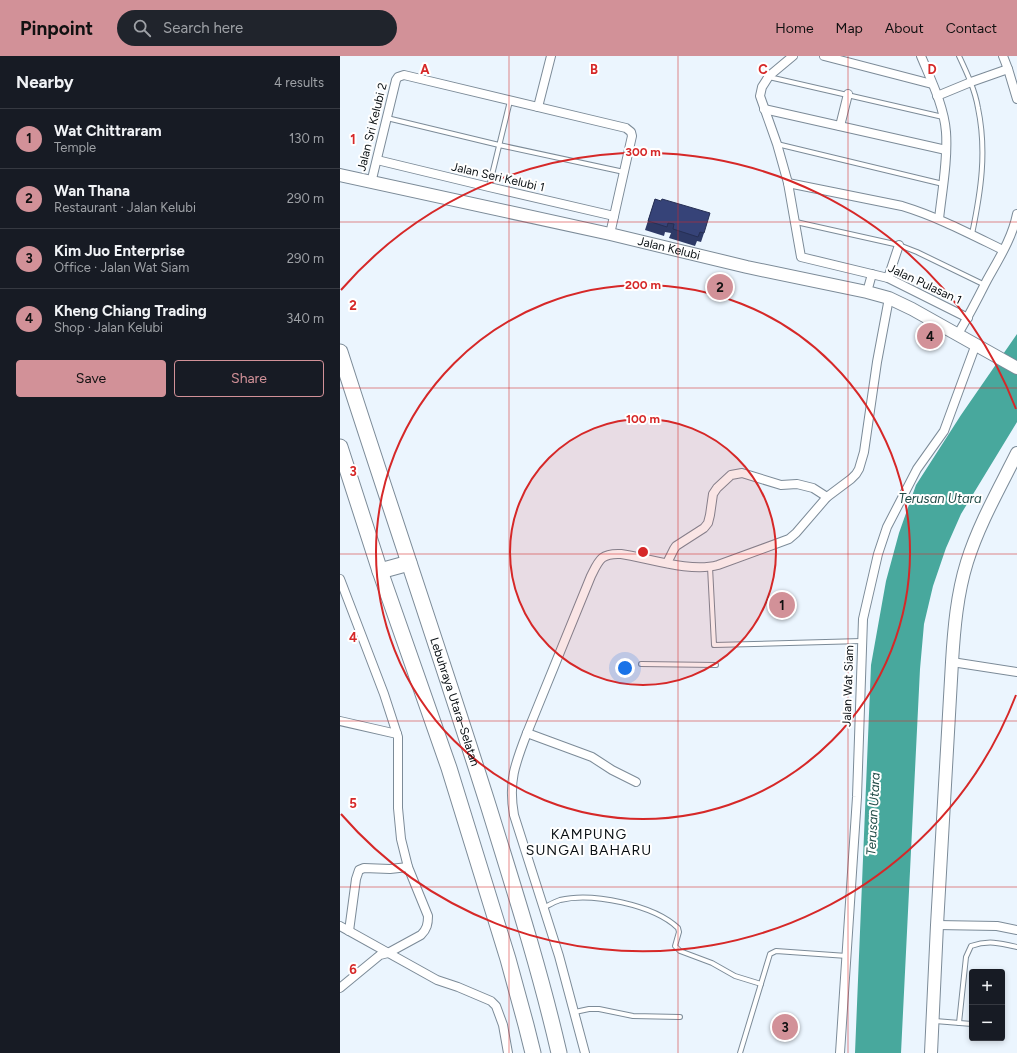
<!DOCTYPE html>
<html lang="en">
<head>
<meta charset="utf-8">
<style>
  :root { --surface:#171b24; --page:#20242c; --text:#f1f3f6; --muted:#9ea1a6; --line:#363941; --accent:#d29198 }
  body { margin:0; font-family:Figtree,sans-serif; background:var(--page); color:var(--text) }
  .controls { position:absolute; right:12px; bottom:12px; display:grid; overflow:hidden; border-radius:4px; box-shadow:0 2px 6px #0003 }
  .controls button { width:36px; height:36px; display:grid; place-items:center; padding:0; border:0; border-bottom:1px solid var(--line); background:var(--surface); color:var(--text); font:20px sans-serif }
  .you { position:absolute; left:285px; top:612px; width:14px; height:14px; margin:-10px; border:3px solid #fff; border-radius:50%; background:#1a73e8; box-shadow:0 0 0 6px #1a73e833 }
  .badge { display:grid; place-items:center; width:26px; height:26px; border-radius:50%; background:var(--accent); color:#111; font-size:13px; font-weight:700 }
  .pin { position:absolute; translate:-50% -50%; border:2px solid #fff; box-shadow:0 1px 4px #0006 }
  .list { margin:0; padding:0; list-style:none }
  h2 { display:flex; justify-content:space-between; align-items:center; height:52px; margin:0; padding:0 16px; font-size:17px }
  h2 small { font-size:13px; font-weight:400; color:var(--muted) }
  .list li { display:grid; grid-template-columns:26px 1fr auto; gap:12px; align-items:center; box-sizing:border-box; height:60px; padding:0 16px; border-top:1px solid var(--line) }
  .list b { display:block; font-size:15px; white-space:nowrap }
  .list p { margin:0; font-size:13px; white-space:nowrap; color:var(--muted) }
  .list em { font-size:13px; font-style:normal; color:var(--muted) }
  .actions { display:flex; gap:8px; padding:12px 16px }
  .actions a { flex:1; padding:9px 0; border:1px solid var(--accent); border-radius:4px; text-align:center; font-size:14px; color:var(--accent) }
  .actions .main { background:var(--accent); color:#111 }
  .icon { flex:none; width:22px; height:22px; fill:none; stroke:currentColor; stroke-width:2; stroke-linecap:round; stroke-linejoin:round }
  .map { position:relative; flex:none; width:677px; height:997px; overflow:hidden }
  header { display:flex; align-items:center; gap:24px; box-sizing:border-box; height:56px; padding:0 20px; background:var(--accent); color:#111 }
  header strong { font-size:19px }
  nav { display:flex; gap:22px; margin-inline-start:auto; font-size:14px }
  .search { width:280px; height:36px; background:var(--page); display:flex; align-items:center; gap:10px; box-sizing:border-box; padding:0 14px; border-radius:22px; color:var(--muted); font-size:15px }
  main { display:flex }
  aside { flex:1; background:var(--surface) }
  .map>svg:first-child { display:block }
  .water { fill:#48a89d }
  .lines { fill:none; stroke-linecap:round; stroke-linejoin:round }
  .lane-casing { stroke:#7c8b98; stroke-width:6 }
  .street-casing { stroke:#7c8b98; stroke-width:10 }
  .secondary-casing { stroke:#7c8b98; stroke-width:14 }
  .highway-casing { stroke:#7c8b98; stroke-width:17 }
  .lane { stroke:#fff; stroke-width:4 }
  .street { stroke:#fff; stroke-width:8 }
  .secondary { stroke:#fff; stroke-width:12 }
  .highway { stroke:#fff; stroke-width:15 }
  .wall { fill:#2e3a67 }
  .building { fill:#364378; stroke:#262f54 }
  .grid { fill:none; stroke:#d62828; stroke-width:1; stroke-opacity:0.55 }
  .ring { fill:none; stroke:#d62828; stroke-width:2 }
  .labels { text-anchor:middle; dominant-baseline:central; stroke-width:4; stroke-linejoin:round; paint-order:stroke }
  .street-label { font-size:12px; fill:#0a1014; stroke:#fff }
  .water-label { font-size:13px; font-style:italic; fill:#204b47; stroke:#fff }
  .quarter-label { font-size:14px; letter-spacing:1px; fill:#0a1014; stroke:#fff }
  .grid-label { font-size:13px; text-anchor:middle; font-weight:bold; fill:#d62828; stroke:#fff; stroke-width:4; stroke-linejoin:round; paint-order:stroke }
  .centre { fill:#d62828; stroke:#fff; stroke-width:2 }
  .ring-label { font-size:12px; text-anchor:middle; font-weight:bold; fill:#d62828; stroke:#fff; stroke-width:4; stroke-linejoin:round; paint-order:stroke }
</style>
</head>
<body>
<header>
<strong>Pinpoint</strong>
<div class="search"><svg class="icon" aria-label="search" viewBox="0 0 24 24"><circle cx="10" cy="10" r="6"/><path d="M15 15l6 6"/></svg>Search here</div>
<nav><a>Home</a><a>Map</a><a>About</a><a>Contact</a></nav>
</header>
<main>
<aside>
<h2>Nearby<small>4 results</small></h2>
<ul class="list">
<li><span class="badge">1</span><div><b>Wat Chittraram</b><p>Temple</p></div><em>130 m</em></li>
<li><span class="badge">2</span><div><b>Wan Thana</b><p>Restaurant · Jalan Kelubi</p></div><em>290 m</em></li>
<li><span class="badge">3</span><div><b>Kim Juo Enterprise</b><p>Office · Jalan Wat Siam</p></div><em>290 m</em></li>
<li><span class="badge">4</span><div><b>Kheng Chiang Trading</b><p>Shop · Jalan Kelubi</p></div><em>340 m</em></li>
</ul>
<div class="actions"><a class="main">Save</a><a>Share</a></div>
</aside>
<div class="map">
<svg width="677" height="997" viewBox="0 0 677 997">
  <rect width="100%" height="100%" fill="#ebf5fe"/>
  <path class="water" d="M677 278V366L621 458 606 492 593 530 584 568 580 613 561 997H515L531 609 546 525 559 477 576 429 621 359Z"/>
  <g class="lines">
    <defs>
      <g id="lane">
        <path d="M619 0C627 17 635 34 638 52 647 95 641 135 632 178"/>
        <path d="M429 21 603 61"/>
        <path d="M47 62 159 89 284 116"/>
        <path d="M437 88 603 128"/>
        <path d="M149 131 170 45"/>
        <path d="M456 166 559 189 577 196 645 229"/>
        <path d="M370 511 374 589 522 585"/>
        <path d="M301 608 376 609"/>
        <path d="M203 852C209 849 214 846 220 844 252 836 314 849 338 872L339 876 335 890 340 895 372 907 395 920 421 928"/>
        <path d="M235 956 249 953H259L293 960 340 961"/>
        <path d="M595 965 632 968"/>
        <path d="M619 967 626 901 631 890C648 884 660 887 677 891"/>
        <path d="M400 997 430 898 436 895 507 900"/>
      </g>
      <g id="street">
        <path d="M453 0 429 20 422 31 420 40 437 88 448 127 461 201 548 222 628 262"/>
        <path d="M484 0 592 28"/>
        <path d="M581 0C591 24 604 50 606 76 608 104 602 135 599 163"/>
        <path d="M663 0 668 13 677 43"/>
        <path d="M597 40 631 26 668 13"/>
        <path d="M198 51 211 0"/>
        <path d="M424 53 606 94"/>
        <path d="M500 70 508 38"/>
        <path d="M37 104 149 131 274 160"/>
        <path d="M31 127 56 24 58 21 64 19 286 72 291 76 292 80 270 178"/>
        <path d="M448 127 562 150C598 161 630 178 663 194"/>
        <path d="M548 222 559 189"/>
        <path d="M527 236 532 218"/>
        <path d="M618 278C628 261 637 244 646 226 658 204 672 183 677 158"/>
        <path d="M327 507 334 493 336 490 364 472 368 467 370 459 373 438 377 432 391 419 402 417 441 429 457 428 473 432 487 441"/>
        <path d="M0 523 44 638 58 681V752L61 783 68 811 88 860C88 868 87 873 81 879L48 897 40 899 0 932"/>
        <path d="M612 606 677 616"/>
        <path d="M0 665 57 678"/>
        <path d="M187 677 252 701 272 714 296 726"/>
        <path d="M597 869 657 870 677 874"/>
        <path d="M0 870 97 924 118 931 151 945 156 950 163 969 168 997"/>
        <path d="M9 875 16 823 19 814 24 812 50 813 68 811"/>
        <path d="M245 997 219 900 174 759C168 726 175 708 187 677L251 520C259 504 261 497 281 498 308 502 351 517 378 509L449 483 456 477 487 441 511 423 516 418 519 413 524 396 537 306 549 242"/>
        <path d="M500 997 517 741 523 563 538 498 547 471 577 413 604 375 636 288"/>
      </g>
      <g id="secondary">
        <path id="s1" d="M0 119 270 178 407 211 527 236 549 242 572 253 677 312"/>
        <path d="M591 997 597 869 612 606C614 573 617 538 627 506 639 468 659 433 677 397"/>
      </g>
      <g id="highway">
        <path id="s2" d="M0 296C49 449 101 600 149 752 174 833 200 914 219 997"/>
        <path d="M0 391 40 515 109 712 168 903 186 969 193 997"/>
        <path d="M40 515 69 507"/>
      </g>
    </defs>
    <use href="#lane" class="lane-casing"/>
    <use href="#street" class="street-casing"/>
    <use href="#secondary" class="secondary-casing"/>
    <use href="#highway" class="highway-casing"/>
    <use href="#lane" class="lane"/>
    <use href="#street" class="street"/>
    <use href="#secondary" class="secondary"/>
    <use href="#highway" class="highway"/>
  </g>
  <path class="wall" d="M315 143 364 177 361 186 357 185 355 190 329 182 331 177 325 176 324 180 305 174Z"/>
  <path class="building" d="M315 143 321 145 322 143 370 157 364 177 360 176 358 181 333 173 334 168 328 167 327 171 308 165Z"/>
  <path class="grid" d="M169 0V997M338 0V997M508 0V997M0 166H677M0 332H677M0 498H677M0 665H677M0 831H677"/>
  <circle cx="303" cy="496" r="133" fill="#d62828" fill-opacity=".12"/>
  <g class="ring">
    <circle cx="303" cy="496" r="133"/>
    <circle cx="303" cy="496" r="267"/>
    <path d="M676 639A400 400 0 0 1 1 758M1 234A400 400 0 0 1 676 353"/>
  </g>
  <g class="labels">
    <g class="street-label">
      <text transform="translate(32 71) rotate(-76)">Jalan Sri Kelubi 2</text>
      <text transform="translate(158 121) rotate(13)">Jalan Seri Kelubi 1</text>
      <text stroke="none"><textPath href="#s1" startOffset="337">Jalan Kelubi</textPath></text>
      <text transform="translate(585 228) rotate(25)">Jalan Pulasan 1</text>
      <text transform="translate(508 630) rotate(-88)">Jalan Wat Siam</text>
      <text stroke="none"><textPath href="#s2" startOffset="368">Lebuhraya Utara–Selatan</textPath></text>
    </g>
    <g class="water-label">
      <text x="600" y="442">Terusan Utara</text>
      <text transform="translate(533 758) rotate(-87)">Terusan Utara</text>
    </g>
    <g class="quarter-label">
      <text x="249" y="778">KAMPUNG<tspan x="249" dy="16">SUNGAI BAHARU</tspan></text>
    </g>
  </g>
  <g class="grid-label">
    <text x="85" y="18">A</text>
    <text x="254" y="18">B</text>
    <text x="423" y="18">C</text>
    <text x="592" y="18">D</text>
    <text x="13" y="88">1</text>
    <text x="13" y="254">2</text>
    <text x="13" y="420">3</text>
    <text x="13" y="586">4</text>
    <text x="13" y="752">5</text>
    <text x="13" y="918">6</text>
  </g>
  <circle cx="303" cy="496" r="6" class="centre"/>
  <g class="ring-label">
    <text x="303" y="100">300 m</text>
    <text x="303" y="233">200 m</text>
    <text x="303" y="367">100 m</text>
  </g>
</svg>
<div class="controls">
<button>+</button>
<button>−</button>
</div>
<div class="you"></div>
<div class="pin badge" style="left:442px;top:549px">1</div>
<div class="pin badge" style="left:380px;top:231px">2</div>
<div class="pin badge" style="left:445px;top:971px">3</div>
<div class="pin badge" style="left:590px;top:280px">4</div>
</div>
</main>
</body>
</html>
